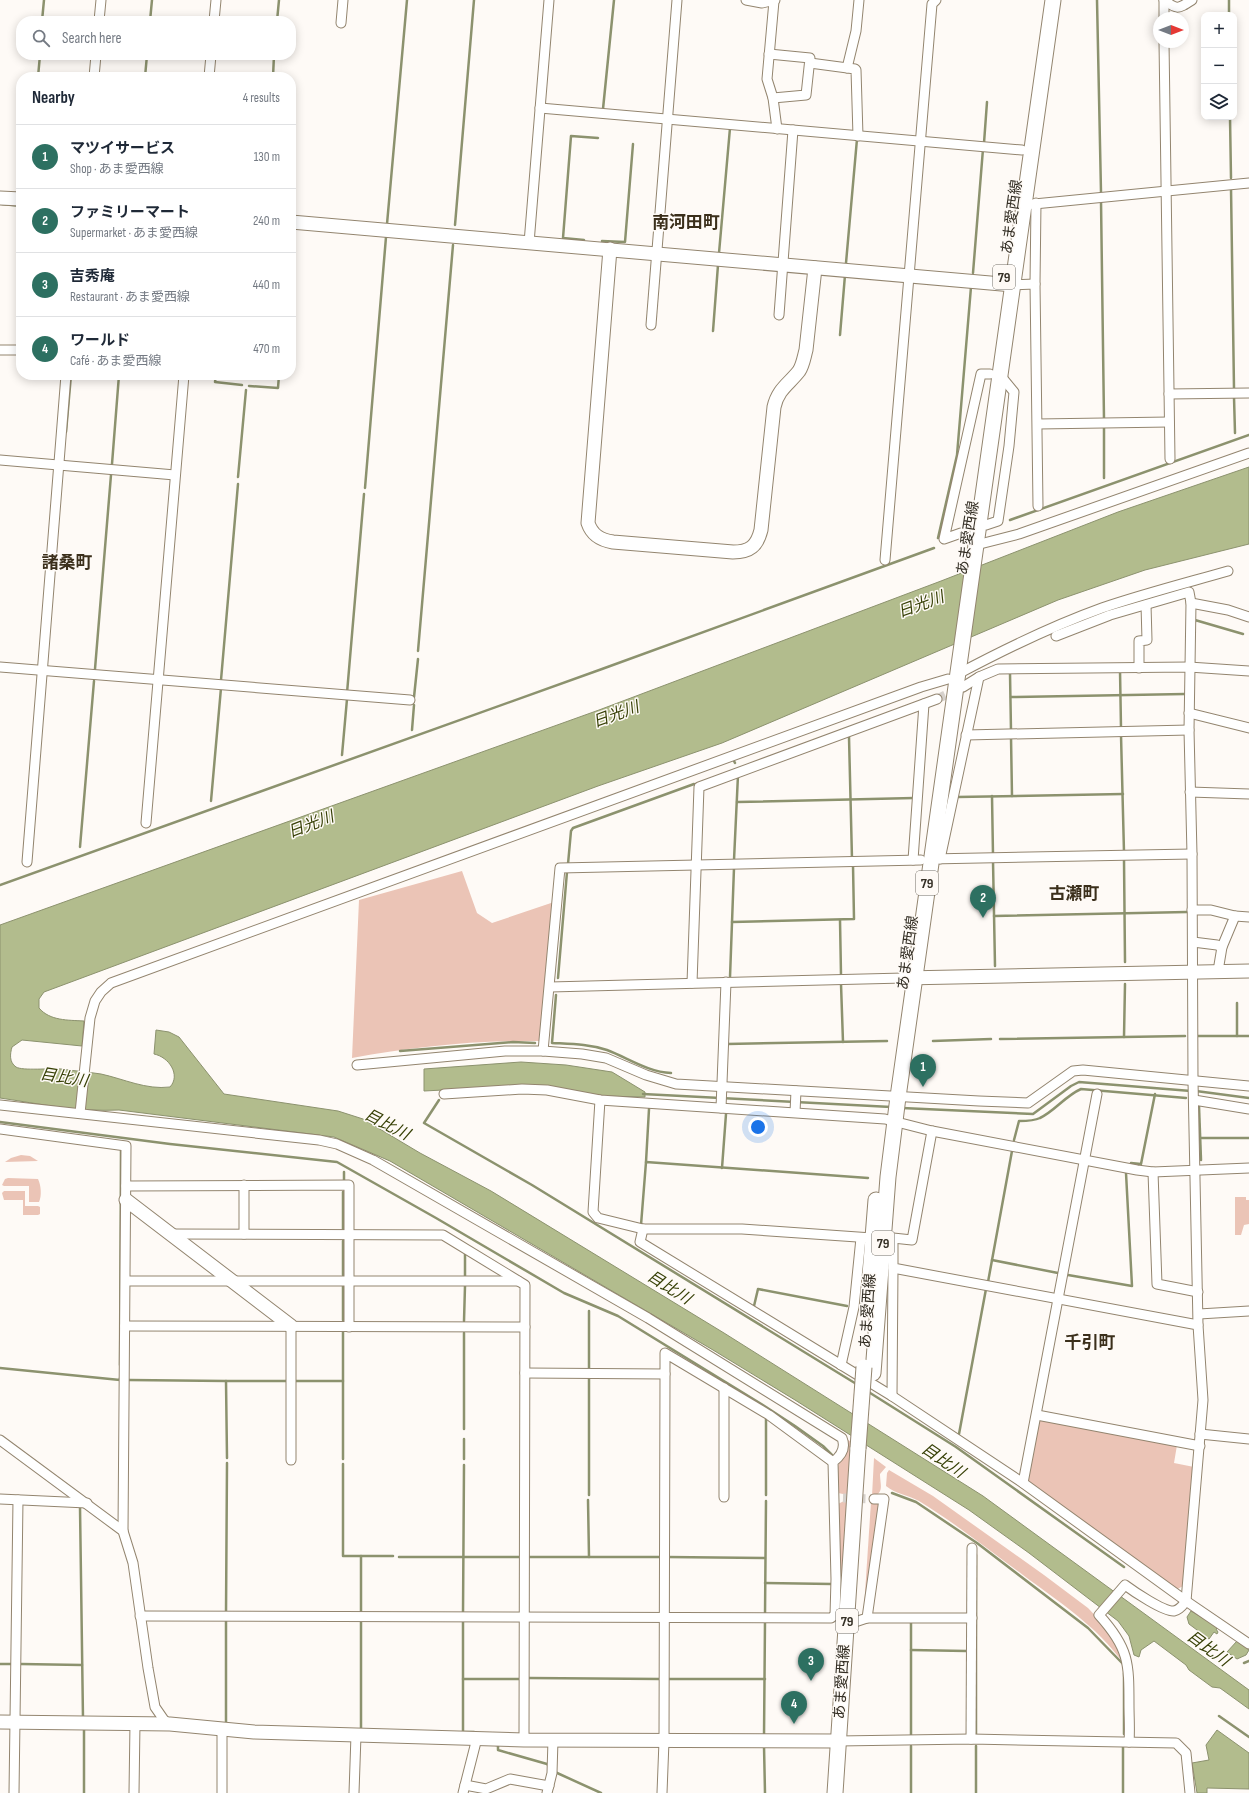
<!DOCTYPE html>
<html lang="en">
<head>
<meta charset="utf-8">
<style>
  :root { --surface:#fff; --page:#f2f2f3; --text:#1f2937; --muted:#747a83; --line:#e0e1e3; --accent:#2d7061 }
  body { margin:0; font-family:"Sofia Sans Condensed","Noto Sans JP",sans-serif; background:var(--page); color:var(--text) }
  .controls { position:absolute; right:12px; top:12px; display:grid; overflow:hidden; border-radius:8px; box-shadow:0 2px 10px #0003 }
  .controls button { width:36px; height:36px; display:grid; place-items:center; padding:0; border:0; border-bottom:1px solid var(--line); background:var(--surface); color:var(--text); font:20px sans-serif }
  .compass { position:absolute; left:1153px; top:12px; width:36px; height:36px; border-radius:50%; background:var(--surface); box-shadow:0 2px 10px #0003; rotate:90deg }
  .you { position:absolute; left:758px; top:1127px; width:14px; height:14px; margin:-10px; border:3px solid #fff; border-radius:50%; background:#1a73e8; box-shadow:0 0 0 6px #1a73e833 }
  .badge { display:grid; place-items:center; width:26px; height:26px; border-radius:50%; background:var(--accent); color:#fff; font-size:13px; font-weight:700 }
  .pin { position:absolute; translate:-50% -33px; filter:drop-shadow(0 1px 2px #0008) }
  .pin::after { content:''; position:absolute; top:21px; width:14px; height:12px; background:inherit; clip-path:polygon(0 0,100% 0,50% 100%) }
  .list { margin:0; padding:0; list-style:none }
  h2 { display:flex; justify-content:space-between; align-items:center; height:52px; margin:0; padding:0 16px; font-size:17px }
  h2 small { font-size:13px; font-weight:400; color:var(--muted) }
  .list li { display:grid; grid-template-columns:26px 1fr auto; gap:12px; align-items:center; box-sizing:border-box; height:64px; padding:0 16px; border-top:1px solid var(--line) }
  .list b { display:block; font-size:15px; white-space:nowrap }
  .list p { margin:0; font-size:13px; white-space:nowrap; color:var(--muted) }
  .list em { font-size:13px; font-style:normal; color:var(--muted) }
  .icon { flex:none; width:22px; height:22px; fill:none; stroke:currentColor; stroke-width:2; stroke-linecap:round; stroke-linejoin:round }
  .map { position:relative; flex:none; width:1249px; height:1793px; overflow:hidden }
  .search { position:absolute; background:var(--surface); box-shadow:0 2px 10px #0003; left:16px; top:16px; width:280px; height:44px; display:flex; align-items:center; gap:10px; box-sizing:border-box; padding:0 14px; border-radius:16px; color:var(--muted); font-size:15px }
  .panel { position:absolute; background:var(--surface); box-shadow:0 2px 10px #0003; left:16px; top:72px; width:280px; height:308px; border-radius:16px }
  .map>svg:first-child { display:block }
  .green { fill:#ebc4b6 }
  .water { fill:#b2bc8d; stroke:#8c926e }
  .lines { fill:none; stroke-linecap:round; stroke-linejoin:round }
  .stream { stroke:#8c926e; stroke-width:2.5 }
  .street-tunnel { stroke:#d6d1cc; stroke-width:9; stroke-dasharray:9 4.5; stroke-linecap:butt }
  .street-casing { stroke:#93856f; stroke-width:11 }
  .secondary-casing { stroke:#93856f; stroke-width:15 }
  .primary-casing { stroke:#93856f; stroke-width:17 }
  .street { stroke:#fff; stroke-width:9 }
  .secondary { stroke:#fff; stroke-width:13 }
  .primary { stroke:#fff; stroke-width:15 }
  .primary-bridge-casing { stroke:#93856f; stroke-width:17; stroke-linecap:butt }
  .primary-bridge { stroke:#fff; stroke-width:15 }
  .labels { text-anchor:middle; dominant-baseline:central; stroke-width:3; stroke-linejoin:round; paint-order:stroke }
  .shield { fill:#fefaf6; stroke:#716c64; stroke-width:1 }
  .shield-label { font-size:14px; font-weight:bold; fill:#342f25 }
  .street-label { font-size:15px; fill:#342f25; stroke:#fefaf6 }
  .water-label { font-size:16px; font-style:italic; fill:#374006; stroke:#fefaf6 }
  .quarter-label { font-size:17px; font-weight:bold; fill:#3b2f1b; stroke:#fefaf6 }
</style>
</head>
<body>
<div class="map">
<svg width="1249" height="1793" viewBox="0 0 1249 1793">
  <rect width="100%" height="100%" fill="#fefaf6"/>
  <g class="green">
    <path d="M462 871 477 913 492 923 554 902 540 1041C477 1040 413 1047 352 1058L359 900Z"/>
    <path d="M21 1155 30 1156 38 1161 5 1162 11 1158Z"/>
    <path d="M8 1178 38 1179C41 1185 42 1196 39 1202H29V1186H4L2 1185 5 1179Z"/>
    <path d="M4 1191H25V1206H38L40 1207V1214L38 1215H23V1200H4L2 1193Z"/>
    <path d="M1235 1197H1246V1200H1249V1224L1244 1225 1241 1235H1235Z"/>
    <path d="M1042 1420 1177 1445 1174 1463 1194 1467 1183 1586 1176 1590 1030 1484 1028 1479 1039 1421Z"/>
    <path d="M844 1437 851 1442 848 1495 838 1493V1467Z"/>
    <path d="M874 1458 886 1467 880 1474C880 1484 885 1494 872 1496Z"/>
    <path d="M889 1470 933 1496 1044 1575 1088 1608 1103 1624 1118 1645 1123 1663C1098 1627 1058 1601 1023 1575 989 1550 955 1523 919 1501 908 1495 896 1494 886 1486L887 1473Z"/>
    <path d="M844 1501H847L839 1612 838 1504Z"/>
    <path d="M871 1502 880 1504 865 1607 864 1608Z"/>
  </g>
  <g class="water">
    <path d="M1249 467V544L1145 570 1058 600 722 743 598 786 44 992 39 999V1008C50 1021 68 1020 84 1021L82 1046 22 1040 12 1047C10 1054 9 1062 16 1067 22 1071 52 1068 61 1069 75 1071 88 1072 101 1074 124 1079 146 1090 170 1087 181 1075 169 1057 154 1054L156 1030 169 1032 179 1037 224 1094 338 1111 363 1119 420 1153 491 1191 724 1333 983 1496 1249 1690V1709L1220 1688 1212 1687 1189 1670 1186 1665 1154 1641 1141 1650 1139 1657 1134 1655 1129 1636 1118 1621 1029 1553 969 1510 795 1400 713 1350 390 1161 334 1137 119 1110C79 1112 40 1104 0 1098V925L599 710 941 581 1118 512Z"/>
    <path d="M521 1062 566 1065 612 1072 645 1092V1097L601 1096 519 1086 424 1091V1069Z"/>
    <path d="M1191 1611 1218 1627 1216 1629 1218 1632 1217 1634 1214 1632 1209 1639 1189 1624 1187 1617Z"/>
    <path d="M1237 1641 1249 1650 1246 1655 1237 1659 1227 1652Z"/>
    <path d="M1217 1730 1249 1753V1789L1207 1788V1793H1197L1192 1763 1209 1760 1206 1745Z"/>
  </g>
  <g class="lines">
    <g class="stream">
      <path d="M1097 0 1101 192"/>
      <path d="M1229 0V15"/>
      <path d="M42 21 44 0"/>
      <path d="M150 21 152 0"/>
      <path d="M277 21 279 0"/>
      <path d="M38 77 40 55"/>
      <path d="M145 77 147 55"/>
      <path d="M273 77 274 55"/>
      <path d="M603 109 614 0"/>
      <path d="M1230 117 1231 178"/>
      <path d="M984 143 987 102"/>
      <path d="M1231 188 1234 388"/>
      <path d="M1101 201 1104 419"/>
      <path d="M2 204 21 206"/>
      <path d="M387 224 407 0"/>
      <path d="M455 225 474 0"/>
      <path d="M291 234 292 228"/>
      <path d="M584 240 563 238 571 136 598 138"/>
      <path d="M602 241 625 242 633 144"/>
      <path d="M719 253 730 128"/>
      <path d="M846 263 857 139"/>
      <path d="M973 273 983 149"/>
      <path d="M713 331 718 265"/>
      <path d="M840 335 845 275"/>
      <path d="M216 375 215 382 242 385"/>
      <path d="M249 386 278 388 279 375"/>
      <path d="M1234 397 1235 433"/>
      <path d="M1104 428V478"/>
      <path d="M66 432 71 375"/>
      <path d="M112 464 119 375"/>
      <path d="M238 477 246 390"/>
      <path d="M365 488 386 237"/>
      <path d="M1010 520 1249 435"/>
      <path d="M938 538 957 455 971 287"/>
      <path d="M1195 622V620L1243 634"/>
      <path d="M418 651 453 245"/>
      <path d="M95 669 111 475"/>
      <path d="M1120 670 1121 728"/>
      <path d="M1010 673 1011 731"/>
      <path d="M221 680 238 484"/>
      <path d="M347 693 364 494"/>
      <path d="M414 697 418 659"/>
      <path d="M1011 697 1185 694"/>
      <path d="M412 730 414 705"/>
      <path d="M1121 735 1124 852"/>
      <path d="M849 737 852 859"/>
      <path d="M1011 737 1012 796"/>
      <path d="M342 755 347 699"/>
      <path d="M734 761 735 763"/>
      <path d="M992 796 993 855"/>
      <path d="M957 797 1123 794"/>
      <path d="M211 801 221 688"/>
      <path d="M737 802 914 798"/>
      <path d="M80 847 94 681"/>
      <path d="M734 860 738 775"/>
      <path d="M1124 860 1125 962"/>
      <path d="M993 861 995 966"/>
      <path d="M568 864 571 831 573 828 694 784"/>
      <path d="M0 885 602 669 934 548"/>
      <path d="M994 916 1187 912"/>
      <path d="M840 920 841 975"/>
      <path d="M732 922 854 919 853 865"/>
      <path d="M730 977 734 868"/>
      <path d="M558 978 567 872"/>
      <path d="M841 984 843 1042"/>
      <path d="M556 995 552 1043C571 1044 589 1044 607 1050 628 1058 648 1072 671 1073"/>
      <path d="M1237 1003V1036"/>
      <path d="M1198 1036H1249"/>
      <path d="M1124 1037 1125 984"/>
      <path d="M1000 1039 1185 1036"/>
      <path d="M933 1041 991 1039"/>
      <path d="M727 1044 887 1041"/>
      <path d="M400 1051 513 1042 535 1043"/>
      <path d="M1196 1091 1249 1098"/>
      <path d="M643 1094 891 1107"/>
      <path d="M439 1100 424 1123 532 1185 858 1385"/>
      <path d="M1199 1106 1201 1160"/>
      <path d="M902 1108 1033 1114 1071 1086 1079 1082 1191 1091"/>
      <path d="M0 1122 170 1144 337 1162 436 1218 564 1293 618 1316 766 1407 795 1426 823 1446 832 1455"/>
      <path d="M1200 1138H1249"/>
      <path d="M1014 1140 1019 1121C1026 1121 1034 1121 1040 1118 1055 1111 1065 1096 1081 1089L1186 1098"/>
      <path d="M646 1162 649 1109"/>
      <path d="M1131 1163 1141 1164 1155 1094"/>
      <path d="M722 1168 726 1114"/>
      <path d="M344 1172V1180"/>
      <path d="M641 1225 646 1162 868 1178"/>
      <path d="M343 1229V1192"/>
      <path d="M992 1260 1058 1273"/>
      <path d="M343 1275V1241"/>
      <path d="M1068 1275 1132 1286 1126 1173"/>
      <path d="M465 1277V1254"/>
      <path d="M988 1282 1012 1151"/>
      <path d="M754 1306 758 1289 847 1306"/>
      <path d="M589 1311V1370"/>
      <path d="M343 1320V1286"/>
      <path d="M464 1321 465 1286"/>
      <path d="M343 1332V1459"/>
      <path d="M464 1333V1429"/>
      <path d="M120 1365 121 1149"/>
      <path d="M0 1368 120 1380V1378"/>
      <path d="M129 1380 226 1381 227 1458"/>
      <path d="M226 1381H288"/>
      <path d="M295 1381H343"/>
      <path d="M867 1391 956 1447 1124 1567"/>
      <path d="M959 1434 986 1289"/>
      <path d="M464 1459V1439"/>
      <path d="M343 1464V1556H393"/>
      <path d="M892 1493 916 1502 977 1543 1088 1628 1123 1664"/>
      <path d="M589 1495V1378"/>
      <path d="M766 1495V1419"/>
      <path d="M588 1500 589 1557"/>
      <path d="M80 1507 83 1718"/>
      <path d="M399 1557H520"/>
      <path d="M529 1557H661"/>
      <path d="M667 1557 765 1558"/>
      <path d="M765 1583 832 1584"/>
      <path d="M226 1613 227 1463"/>
      <path d="M361 1614V1556"/>
      <path d="M463 1614 464 1465"/>
      <path d="M765 1615 766 1501"/>
      <path d="M463 1620V1732H474V1733"/>
      <path d="M226 1621V1725"/>
      <path d="M911 1622V1736"/>
      <path d="M911 1650 966 1651"/>
      <path d="M1244 1663 1249 1661"/>
      <path d="M0 1664H13"/>
      <path d="M21 1664 82 1665"/>
      <path d="M1124 1673V1734"/>
      <path d="M529 1678 660 1679"/>
      <path d="M463 1679H520"/>
      <path d="M667 1679H765"/>
      <path d="M1219 1716 1249 1737"/>
      <path d="M84 1728V1793"/>
      <path d="M361 1729V1620"/>
      <path d="M764 1736 765 1621"/>
      <path d="M976 1736V1555"/>
      <path d="M496 1745H498V1750L547 1764 550 1767"/>
      <path d="M764 1746 765 1793"/>
      <path d="M976 1746V1793"/>
      <path d="M555 1772 601 1793"/>
      <path d="M911 1793V1746"/>
      <path d="M1123 1793V1747"/>
    </g>
    <g class="street-tunnel">
      <path d="M937 699 958 689"/>
      <path d="M843 1498 874 1499"/>
    </g>
    <defs>
      <g id="street">
        <path d="M746 0 762 3 775 0"/>
        <path d="M1164 0C1177 10 1178 9 1192 0"/>
        <path d="M1164 0V18"/>
        <path d="M774 1 767 79 773 98 777 129"/>
        <path d="M99 21 101 0"/>
        <path d="M214 21 216 0"/>
        <path d="M341 23 343 0"/>
        <path d="M1164 42 1170 459"/>
        <path d="M769 54 810 58 806 95 773 98"/>
        <path d="M810 63 855 69 856 70 858 136"/>
        <path d="M847 68 856 31 859 0"/>
        <path d="M94 77 96 55"/>
        <path d="M209 77 211 55"/>
        <path d="M540 108 1022 150"/>
        <path d="M1024 205 1249 183"/>
        <path d="M529 243 549 0"/>
        <path d="M1035 284 1036 203"/>
        <path d="M1013 285 1035 284 1038 506"/>
        <path d="M779 315 793 130"/>
        <path d="M651 325 677 0"/>
        <path d="M0 350H21"/>
        <path d="M1169 394 1249 393"/>
        <path d="M1038 424 1169 422"/>
        <path d="M0 460 175 475"/>
        <path d="M986 525 998 521 1009 446 1014 392 1000 375"/>
        <path d="M961 533 944 539 981 374H990"/>
        <path d="M976 545 1019 534 1249 453"/>
        <path d="M885 560 932 4 936 0"/>
        <path d="M1191 603 1228 610 1249 617"/>
        <path d="M1056 636 1110 615 1189 592 1191 603 1189 730 1192 854 1193 1081 1198 1325 1203 1400 1186 1601C1183 1605 1180 1610 1174 1611 1164 1612 1133 1591 1125 1585L1099 1615C1129 1648 1129 1663 1129 1705 1129 1717 1130 1730 1129 1742"/>
        <path d="M0 667 410 700"/>
        <path d="M1139 668V641L1147 640 1146 605"/>
        <path d="M958 674C1005 649 1052 626 1102 608 1143 594 1186 583 1228 571"/>
        <path d="M963 687 979 677 998 669 1189 667 1249 671"/>
        <path d="M1189 713 1249 728"/>
        <path d="M966 735 1189 730"/>
        <path d="M1190 792 1249 794"/>
        <path d="M146 823 184 375"/>
        <path d="M930 859 1192 854"/>
        <path d="M940 859 979 677"/>
        <path d="M913 860 924 704"/>
        <path d="M27 862 66 375"/>
        <path d="M1192 910H1211L1235 916 1249 917"/>
        <path d="M1193 942 1217 945 1222 947"/>
        <path d="M1218 971 1222 947 1235 916"/>
        <path d="M692 983 699 787 937 699"/>
        <path d="M550 987 904 978"/>
        <path d="M543 1051 560 868 921 860"/>
        <path d="M357 1065 505 1051H543L582 1054 606 1058 646 1075 676 1084 979 1101 1028 1103 1073 1071 1083 1070 1249 1086"/>
        <path d="M444 1094 522 1089 547 1090 600 1100 885 1119 932 1131 1137 1170 1153 1172 1249 1168"/>
        <path d="M600 1100 593 1212 598 1218 643 1229H742L872 1238"/>
        <path d="M1194 1100 1249 1109"/>
        <path d="M0 1105 319 1140 337 1144 373 1160 648 1318 842 1438C846 1448 841 1456 833 1462L836 1579 835 1615"/>
        <path d="M721 1108 726 982"/>
        <path d="M795 1112 796 1091"/>
        <path d="M80 1113 90 1018 95 1001 101 992 111 983 921 687 948 679"/>
        <path d="M0 1129 126 1146 123 1531"/>
        <path d="M1153 1172 1157 1284 1198 1292"/>
        <path d="M244 1185V1234"/>
        <path d="M126 1186 349 1185V1327"/>
        <path d="M643 1229 640 1242 892 1396 1023 1483 1186 1601 1249 1644"/>
        <path d="M171 1234 443 1235 525 1285 524 1740"/>
        <path d="M893 1238 912 1240 932 1131"/>
        <path d="M883 1239 893 1238V1268L1198 1325"/>
        <path d="M126 1281H518"/>
        <path d="M1199 1314 1249 1311"/>
        <path d="M125 1326 525 1327"/>
        <path d="M841 1365 854 1307 861 1238"/>
        <path d="M525 1373 665 1374V1353L769 1415 833 1462"/>
        <path d="M892 1396 893 1268"/>
        <path d="M1037 1415 1200 1446"/>
        <path d="M1200 1434 1249 1439"/>
        <path d="M0 1440 123 1531 133 1563 148 1668 155 1707 164 1720 170 1724"/>
        <path d="M291 1460V1326"/>
        <path d="M1023 1483 1097 1094"/>
        <path d="M724 1497V1388"/>
        <path d="M0 1499 87 1503"/>
        <path d="M140 1616 831 1618 835 1615"/>
        <path d="M867 1618H972"/>
        <path d="M855 1622 867 1618 884 1499H874"/>
        <path d="M222 1729V1793"/>
        <path d="M971 1739 972 1548"/>
        <path d="M838 1741 971 1739 1176 1743 1186 1753 1190 1793"/>
        <path d="M465 1785 486 1789 510 1779 549 1786"/>
        <path d="M14 1793 18 1500"/>
        <path d="M134 1793 135 1723"/>
        <path d="M354 1793 356 1735"/>
        <path d="M463 1793 477 1738"/>
        <path d="M547 1793 552 1773 553 1740"/>
        <path d="M662 1793 664 1741 665 1374"/>
      </g>
      <g id="secondary">
        <path d="M0 198 21 199"/>
        <path d="M291 222 1013 285"/>
        <path d="M610 249 588 523C592 535 600 540 613 542L733 552C750 552 757 546 761 530L774 407C778 389 789 384 799 371 803 365 804 357 806 350L815 268"/>
        <path d="M904 978 1249 971"/>
        <path d="M126 1200 291 1326"/>
        <path d="M0 1722 170 1724 254 1732 524 1740 838 1741"/>
      </g>
      <g id="primary">
        <path d="M868 1300 876 1200"/>
        <path d="M873 1373 888 1177 898 1097 1053 0"/>
        <path d="M835 1793 858 1448"/>
      </g>
    </defs>
    <use href="#street" class="street-casing"/>
    <use href="#secondary" class="secondary-casing"/>
    <use href="#primary" class="primary-casing"/>
    <use href="#street" class="street"/>
    <use href="#secondary" class="secondary"/>
    <use href="#primary" class="primary"/>
    <defs>
      <path id="primary-bridge" d="M858 1448 864 1367"/>
    </defs>
    <use href="#primary-bridge" class="primary-bridge-casing"/>
    <use href="#primary-bridge" class="primary-bridge"/>
  </g>
  <g class="labels">
    <g class="shield">
      <rect x="993" y="265" width="22" height="24" rx="3"/>
      <rect x="916" y="871" width="22" height="24" rx="3"/>
      <rect x="872" y="1231" width="22" height="24" rx="3"/>
      <rect x="836" y="1609" width="22" height="24" rx="3"/>
    </g>
    <g class="shield-label">
      <text x="1004" y="277">79</text>
      <text x="927" y="883">79</text>
      <text x="883" y="1243">79</text>
      <text x="847" y="1621">79</text>
    </g>
    <g class="street-label">
      <text transform="translate(1012 217) rotate(-82)">あま愛西線</text>
      <text transform="translate(968 538) rotate(-81)">あま愛西線</text>
      <text transform="translate(908 953) rotate(-82)">あま愛西線</text>
      <text transform="translate(868 1311) rotate(-86)">あま愛西線</text>
      <text transform="translate(842 1682) rotate(-86)">あま愛西線</text>
    </g>
    <g class="water-label">
      <text transform="translate(921 605) rotate(-20)">日光川</text>
      <text transform="translate(616 715) rotate(-20)">日光川</text>
      <text transform="translate(311 825) rotate(-21)">日光川</text>
      <text transform="translate(64 1078) rotate(9)">目比川</text>
      <text transform="translate(387 1125) rotate(27)">目比川</text>
      <text transform="translate(669 1288) rotate(32)">目比川</text>
      <text transform="translate(943 1461) rotate(34)">目比川</text>
      <text transform="translate(1208 1649) rotate(36)">目比川</text>
    </g>
    <g class="quarter-label">
      <text x="686" y="223">南河田町</text>
      <text x="67" y="563">諸桑町</text>
      <text x="1074" y="894">古瀬町</text>
      <text x="1090" y="1343">千引町</text>
    </g>
  </g>
</svg>
<div class="controls">
<button>+</button>
<button>−</button>
<button><svg class="icon" aria-label="layers" viewBox="0 0 24 24"><path d="M12 4l9 5-9 5-9-5zM3 14l9 5 9-5"/></svg></button>
</div>
<svg class="compass" viewBox="-18 -18 36 36"><path d="M0-13l5 13h-10z" fill="#e53935"/><path d="M0 13l5-13h-10z" fill="#747a83"/></svg>
<div class="you"></div>
<div class="pin badge" style="left:923px;top:1087px">1</div>
<div class="pin badge" style="left:983px;top:918px">2</div>
<div class="pin badge" style="left:811px;top:1681px">3</div>
<div class="pin badge" style="left:794px;top:1724px">4</div>
<div class="search"><svg class="icon" aria-label="search" viewBox="0 0 24 24"><circle cx="10" cy="10" r="6"/><path d="M15 15l6 6"/></svg>Search here</div>
<section class="panel">
<h2>Nearby<small>4 results</small></h2>
<ul class="list">
<li><span class="badge">1</span><div><b>マツイサービス</b><p>Shop · あま愛西線</p></div><em>130 m</em></li>
<li><span class="badge">2</span><div><b>ファミリーマート</b><p>Supermarket · あま愛西線</p></div><em>240 m</em></li>
<li><span class="badge">3</span><div><b>吉秀庵</b><p>Restaurant · あま愛西線</p></div><em>440 m</em></li>
<li><span class="badge">4</span><div><b>ワールド</b><p>Café · あま愛西線</p></div><em>470 m</em></li>
</ul>
</section>
</div>
</body>
</html>
